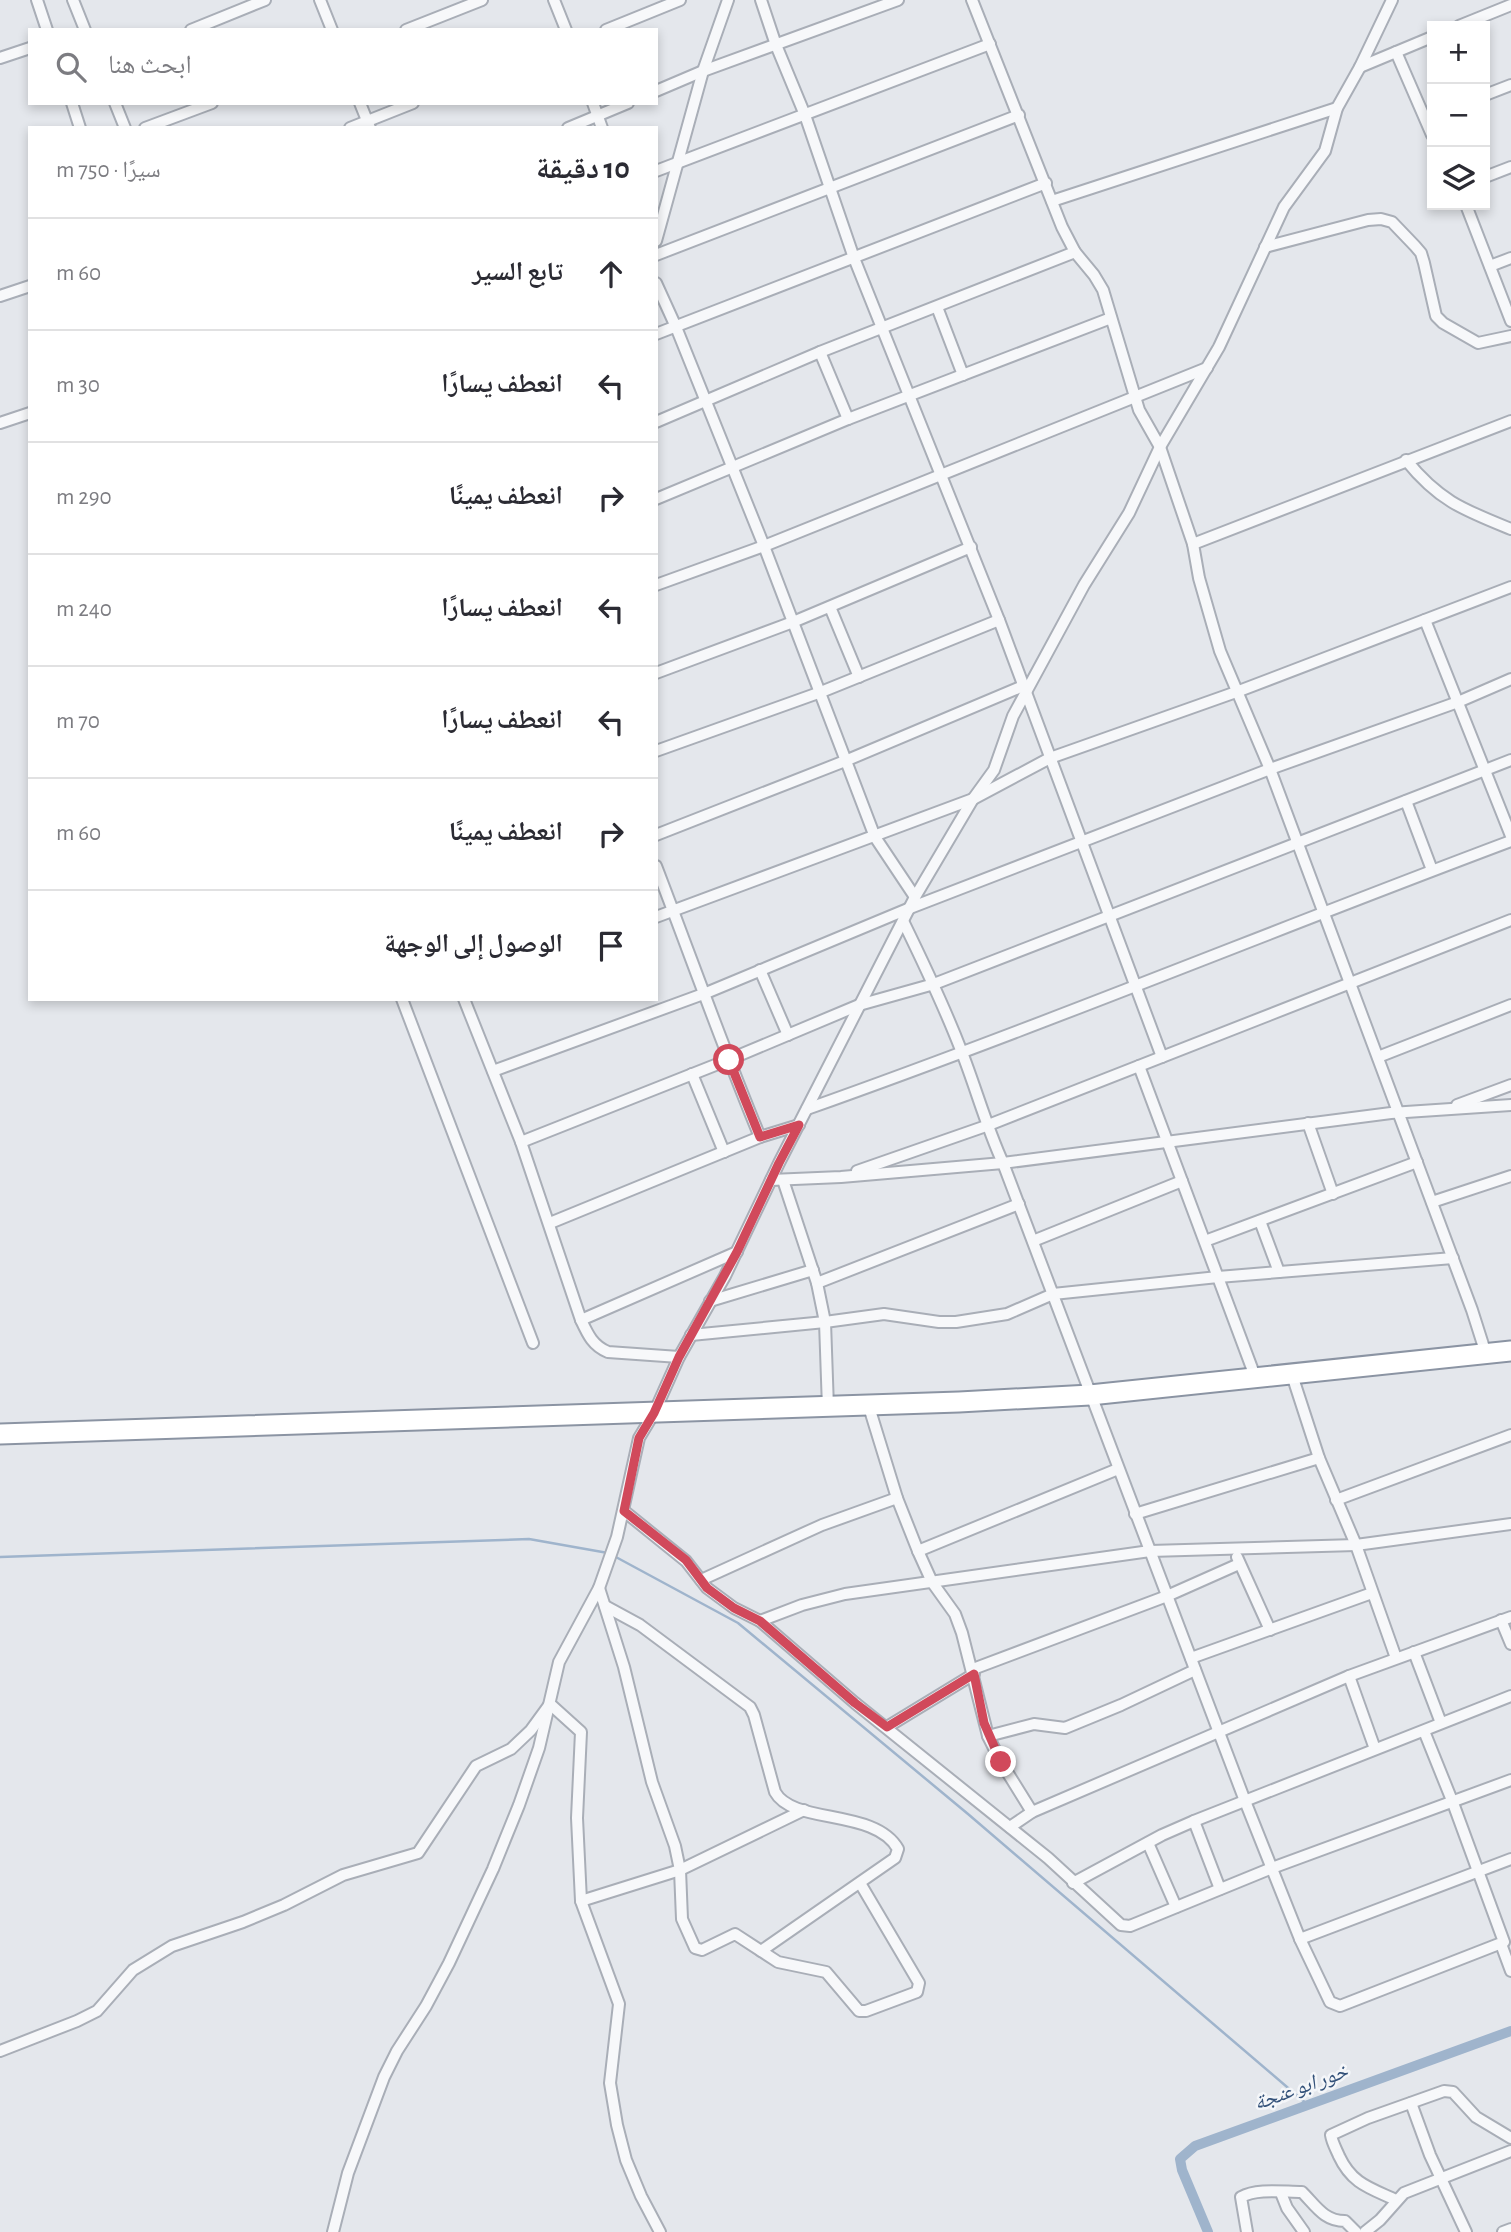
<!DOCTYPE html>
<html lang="ar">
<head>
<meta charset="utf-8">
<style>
  :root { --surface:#fff; --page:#f7f7f7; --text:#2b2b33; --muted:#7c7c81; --line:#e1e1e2 }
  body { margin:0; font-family:"Alegreya Sans","Noto Naskh Arabic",sans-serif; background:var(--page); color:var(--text); direction:rtl }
  .controls { position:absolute; right:21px; top:21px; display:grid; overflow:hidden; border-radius:0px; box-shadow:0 4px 10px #0003 }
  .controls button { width:63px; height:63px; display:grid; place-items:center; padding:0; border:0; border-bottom:2px solid var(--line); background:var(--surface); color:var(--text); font:35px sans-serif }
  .stop { position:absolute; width:21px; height:21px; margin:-16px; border:5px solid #d1495b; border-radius:50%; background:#fff }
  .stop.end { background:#d1495b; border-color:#fff; box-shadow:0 2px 7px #0008 }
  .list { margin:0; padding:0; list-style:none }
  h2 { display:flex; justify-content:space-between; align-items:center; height:91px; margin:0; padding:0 28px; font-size:30px }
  h2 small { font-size:23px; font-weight:400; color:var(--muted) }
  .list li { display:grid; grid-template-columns:46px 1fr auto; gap:21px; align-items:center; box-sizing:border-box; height:112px; padding:0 28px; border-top:2px solid var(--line) }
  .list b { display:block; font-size:26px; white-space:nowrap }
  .list em { font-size:23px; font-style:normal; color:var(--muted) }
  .icon { flex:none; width:38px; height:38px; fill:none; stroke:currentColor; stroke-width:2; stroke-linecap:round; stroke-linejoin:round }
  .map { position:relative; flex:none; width:1511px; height:2232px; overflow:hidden; direction:ltr }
  .search { position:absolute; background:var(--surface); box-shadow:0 4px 10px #0003; left:28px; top:28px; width:630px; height:77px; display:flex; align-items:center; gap:18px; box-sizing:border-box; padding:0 24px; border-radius:0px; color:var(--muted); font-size:26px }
  .panel { position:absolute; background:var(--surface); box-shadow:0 4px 10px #0003; left:28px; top:126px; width:630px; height:875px; border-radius:0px; direction:rtl }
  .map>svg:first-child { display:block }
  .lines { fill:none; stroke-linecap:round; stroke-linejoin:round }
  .stream { stroke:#9fb4cc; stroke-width:2.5 }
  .canal { stroke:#9fb4cc; stroke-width:10 }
  .street-casing { stroke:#a9aeb7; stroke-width:14 }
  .highway-casing { stroke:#8b94a3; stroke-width:23 }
  .street { stroke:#f7f8fa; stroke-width:10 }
  .highway { stroke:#fff; stroke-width:19 }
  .route { stroke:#d1495b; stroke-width:9 }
  .labels { text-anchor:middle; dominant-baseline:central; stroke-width:5; stroke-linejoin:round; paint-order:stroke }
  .water-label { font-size:21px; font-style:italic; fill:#34527a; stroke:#f4f6f9 }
</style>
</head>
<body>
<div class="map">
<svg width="1511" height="2232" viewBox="0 0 1511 2232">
  <rect width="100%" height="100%" fill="#e4e7ec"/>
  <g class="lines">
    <g class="stream">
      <path d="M614 1556 738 1623 968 1814 1308 2105"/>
      <path d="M0 1557 529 1539 608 1553"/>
    </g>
    <path class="canal" d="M1208 2232 1182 2170 1180 2159 1195 2146 1511 2031"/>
    <defs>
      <g id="street">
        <path d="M37 0 47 30"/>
        <path d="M73 0 85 30"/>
        <path d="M320 0 332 30"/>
        <path d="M554 0 566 30"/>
        <path d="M761 0 776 45 805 115 854 258 999 620 1162 1057"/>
        <path d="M972 0 1062 227 1075 252 1094 275 1103 290 1139 410 1160 447 1193 544 1199 578 1220 651 1270 769 1472 1310 1486 1354"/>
        <path d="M1459 26 1511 5"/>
        <path d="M191 30 265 0"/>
        <path d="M406 30 482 0"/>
        <path d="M606 30 680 0"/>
        <path d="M1396 52 1432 135"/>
        <path d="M0 58 30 48"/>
        <path d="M1360 67 1432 37"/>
        <path d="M656 91 703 71 898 0"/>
        <path d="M1485 95 1511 85"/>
        <path d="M72 103 80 128"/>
        <path d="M115 103 125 128"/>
        <path d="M360 103 370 128"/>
        <path d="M593 103 602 128"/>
        <path d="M145 128 212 103"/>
        <path d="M350 128 413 103"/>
        <path d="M568 128 628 103"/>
        <path d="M656 171 990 44"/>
        <path d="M1485 177 1511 167"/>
        <path d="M1052 201 1337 108"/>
        <path d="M1466 205 1511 321"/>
        <path d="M656 241 703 71 728 0"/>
        <path d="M1265 247 1368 220 1381 219 1392 222 1415 246 1421 253 1424 263 1436 316 1443 323 1478 343 1511 336"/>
        <path d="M656 255 1019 115"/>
        <path d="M1490 266 1511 258"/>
        <path d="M656 283 676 327 764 546 875 837 915 897"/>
        <path d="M0 296 30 286"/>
        <path d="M937 307 963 375"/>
        <path d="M656 334 1046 183"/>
        <path d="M820 352 848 419"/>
        <path d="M656 422 820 352 1075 252"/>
        <path d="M0 423 30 413"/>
        <path d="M1406 460C1439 501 1464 510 1511 529"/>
        <path d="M656 499 848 419 1111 318"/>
        <path d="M1193 544 1511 421"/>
        <path d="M656 585 764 546 1207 368"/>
        <path d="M830 607 859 677"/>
        <path d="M1425 620 1511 836"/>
        <path d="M656 673 793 622 971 547"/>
        <path d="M656 751 821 692 999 620"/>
        <path d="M1406 801 1432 870"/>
        <path d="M656 835 845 761 1023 686"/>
        <path d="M656 866C691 957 723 1048 760 1137"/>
        <path d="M656 917 973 799 1050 758 1239 691 1511 587"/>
        <path d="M903 921C924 964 944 1006 961 1050 976 1088 986 1126 1003 1163L1245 1801 1300 1939 1330 2002 1340 2006 1504 1942 1453 1803 1424 1731"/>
        <path d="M760 970 788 1035"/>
        <path d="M402 999 533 1343"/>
        <path d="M464 999 521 1142 581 1320C588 1335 593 1346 608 1352L679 1357"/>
        <path d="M1378 1057 1511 1005"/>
        <path d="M1139 1066 1256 1379"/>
        <path d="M493 1071 706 993 910 908 1270 769 1458 702 1511 679"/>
        <path d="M692 1074 724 1152"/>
        <path d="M1457 1105 1511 1085"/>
        <path d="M807 1109C1044 1025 1276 929 1511 841"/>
        <path d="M1308 1123 1333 1194"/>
        <path d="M521 1142 728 1060 859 1005 934 984 1511 760"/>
        <path d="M857 1171 986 1126 1511 920"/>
        <path d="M771 1180 841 1177 1003 1163 1391 1113 1511 1105"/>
        <path d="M783 1180 817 1283 825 1322 828 1408"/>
        <path d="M1432 1202 1511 1176"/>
        <path d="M1260 1221 1279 1272"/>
        <path d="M550 1223 760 1137 799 1125"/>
        <path d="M1033 1241 1182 1181"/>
        <path d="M1205 1241 1417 1162"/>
        <path d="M817 1283 1019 1204"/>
        <path d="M710 1301 813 1270"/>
        <path d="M581 1320 737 1252"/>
        <path d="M691 1335 825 1322 884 1314 939 1322H956L1007 1314 1053 1294 1218 1277 1453 1258"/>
        <path d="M1292 1375 1319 1458 1356 1545 1396 1658"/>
        <path d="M869 1407 897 1498 918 1551 932 1582 955 1614 962 1633 988 1736 1001 1762 1032 1812"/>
        <path d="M1336 1500 1511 1435"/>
        <path d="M624 1511 686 1561 707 1588 734 1608 760 1621 855 1703 1048 1858 1121 1925 1130 1926 1272 1868 1511 1780"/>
        <path d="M1135 1514 1319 1458"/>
        <path d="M918 1551 1118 1469"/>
        <path d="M1237 1557 1270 1630"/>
        <path d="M701 1580 822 1525 897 1498"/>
        <path d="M599 1588 624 1667 652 1782 675 1846 680 1870 682 1919 695 1948 702 1950 735 1934 778 1962 826 1972 859 2011H866L917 1992 919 1983 860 1883"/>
        <path d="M605 1606 640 1625 750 1707 754 1715 775 1792C793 1825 875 1808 898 1849L895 1858 761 1951"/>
        <path d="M1501 1620 1511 1644"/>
        <path d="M760 1621 802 1605 845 1594 1150 1551 1356 1545 1511 1524"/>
        <path d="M1414 1652 1441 1723"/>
        <path d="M1191 1658 1372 1593"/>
        <path d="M973 1669 1167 1596 1239 1564"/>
        <path d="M1349 1676 1375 1749"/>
        <path d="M887 1727 974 1674"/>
        <path d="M988 1736 1034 1724 1065 1728 1121 1705 1195 1670"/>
        <path d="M1194 1821 1220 1889"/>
        <path d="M1010 1827 1032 1812 1349 1676 1511 1617"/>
        <path d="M1148 1843 1176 1907"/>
        <path d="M1073 1883 1162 1835 1194 1821 1511 1696"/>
        <path d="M581 1901 680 1870 804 1810"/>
        <path d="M1300 1939 1511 1859"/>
        <path d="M1501 1944 1511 1971"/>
        <path d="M0 2051 77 2021 97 2011 133 1970 172 1946 243 1922 284 1905 343 1875 418 1853 476 1766 511 1749 531 1730 550 1704 581 1732 577 1818 581 1901 619 2004 610 2083 617 2125 626 2160 641 2196 660 2232"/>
        <path d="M1411 2103 1430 2155 1466 2232"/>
        <path d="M1281 2193 1287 2208 1304 2232"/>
        <path d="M1396 2200C1370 2188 1352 2184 1339 2156 1336 2149 1332 2142 1331 2135L1368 2118 1444 2091 1453 2092 1476 2117 1511 2138"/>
        <path d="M333 2232 348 2173 384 2077 397 2051 426 2006 449 1963 493 1869 519 1805 539 1748 559 1662 599 1588 617 1537 639 1438 654 1413 679 1357 725 1276 779 1163 915 897 973 799 994 770 1013 716 1084 585 1129 513 1160 447 1219 347 1284 207 1325 151 1337 108 1360 67 1392 0"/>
        <path d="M1247 2232 1241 2197C1257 2188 1283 2192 1302 2192 1316 2206 1324 2221 1345 2221L1356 2232"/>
        <path d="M1365 2232 1380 2220 1404 2193 1511 2151"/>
        <path d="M1503 2232 1511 2229"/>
      </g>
      <path id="highway" d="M0 1434 959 1402 1090 1395 1511 1351"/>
    </defs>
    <use href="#street" class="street-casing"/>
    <use href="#highway" class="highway-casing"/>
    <use href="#street" class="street"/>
    <use href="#highway" class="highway"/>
  </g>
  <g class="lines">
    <path class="route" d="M729 1060 760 1137 799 1125 779 1163 737 1252 679 1357 654 1413 639 1438 624 1511 686 1560 707 1588 734 1608 760 1621 855 1703 887 1727 974 1674 984 1723 1001 1762"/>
  </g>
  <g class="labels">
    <g class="water-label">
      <text transform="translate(1301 2087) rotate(-20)">خور ابو عنجة</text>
    </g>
  </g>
</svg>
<div class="controls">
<button>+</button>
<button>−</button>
<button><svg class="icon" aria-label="layers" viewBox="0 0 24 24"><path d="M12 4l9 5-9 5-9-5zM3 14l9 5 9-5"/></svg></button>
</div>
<div class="stop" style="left:729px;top:1060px"></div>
<div class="stop end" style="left:1001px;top:1762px"></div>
<div class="search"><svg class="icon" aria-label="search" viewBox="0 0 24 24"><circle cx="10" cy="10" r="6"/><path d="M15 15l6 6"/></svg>ابحث هنا</div>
<section class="panel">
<h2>10 دقيقة<small>سيرًا · 750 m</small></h2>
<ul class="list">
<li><svg class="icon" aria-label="ahead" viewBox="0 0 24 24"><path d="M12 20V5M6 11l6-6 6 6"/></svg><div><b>تابع السير</b></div><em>60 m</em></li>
<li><svg class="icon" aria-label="left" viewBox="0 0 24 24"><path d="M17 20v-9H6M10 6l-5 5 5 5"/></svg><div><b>انعطف يسارًا</b></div><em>30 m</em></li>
<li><svg class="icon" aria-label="right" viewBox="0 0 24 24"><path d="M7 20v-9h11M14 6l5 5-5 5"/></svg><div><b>انعطف يمينًا</b></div><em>290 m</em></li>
<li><svg class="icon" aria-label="left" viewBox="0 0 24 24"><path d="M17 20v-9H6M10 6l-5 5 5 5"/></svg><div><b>انعطف يسارًا</b></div><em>240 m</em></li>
<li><svg class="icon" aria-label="left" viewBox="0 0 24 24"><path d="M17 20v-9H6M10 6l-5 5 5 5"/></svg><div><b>انعطف يسارًا</b></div><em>70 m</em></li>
<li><svg class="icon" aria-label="right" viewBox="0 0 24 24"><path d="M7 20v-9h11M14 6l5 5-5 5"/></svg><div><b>انعطف يمينًا</b></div><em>60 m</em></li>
<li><svg class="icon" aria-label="arrive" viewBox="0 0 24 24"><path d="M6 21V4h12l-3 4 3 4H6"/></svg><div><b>الوصول إلى الوجهة</b></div></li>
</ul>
</section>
</div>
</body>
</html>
